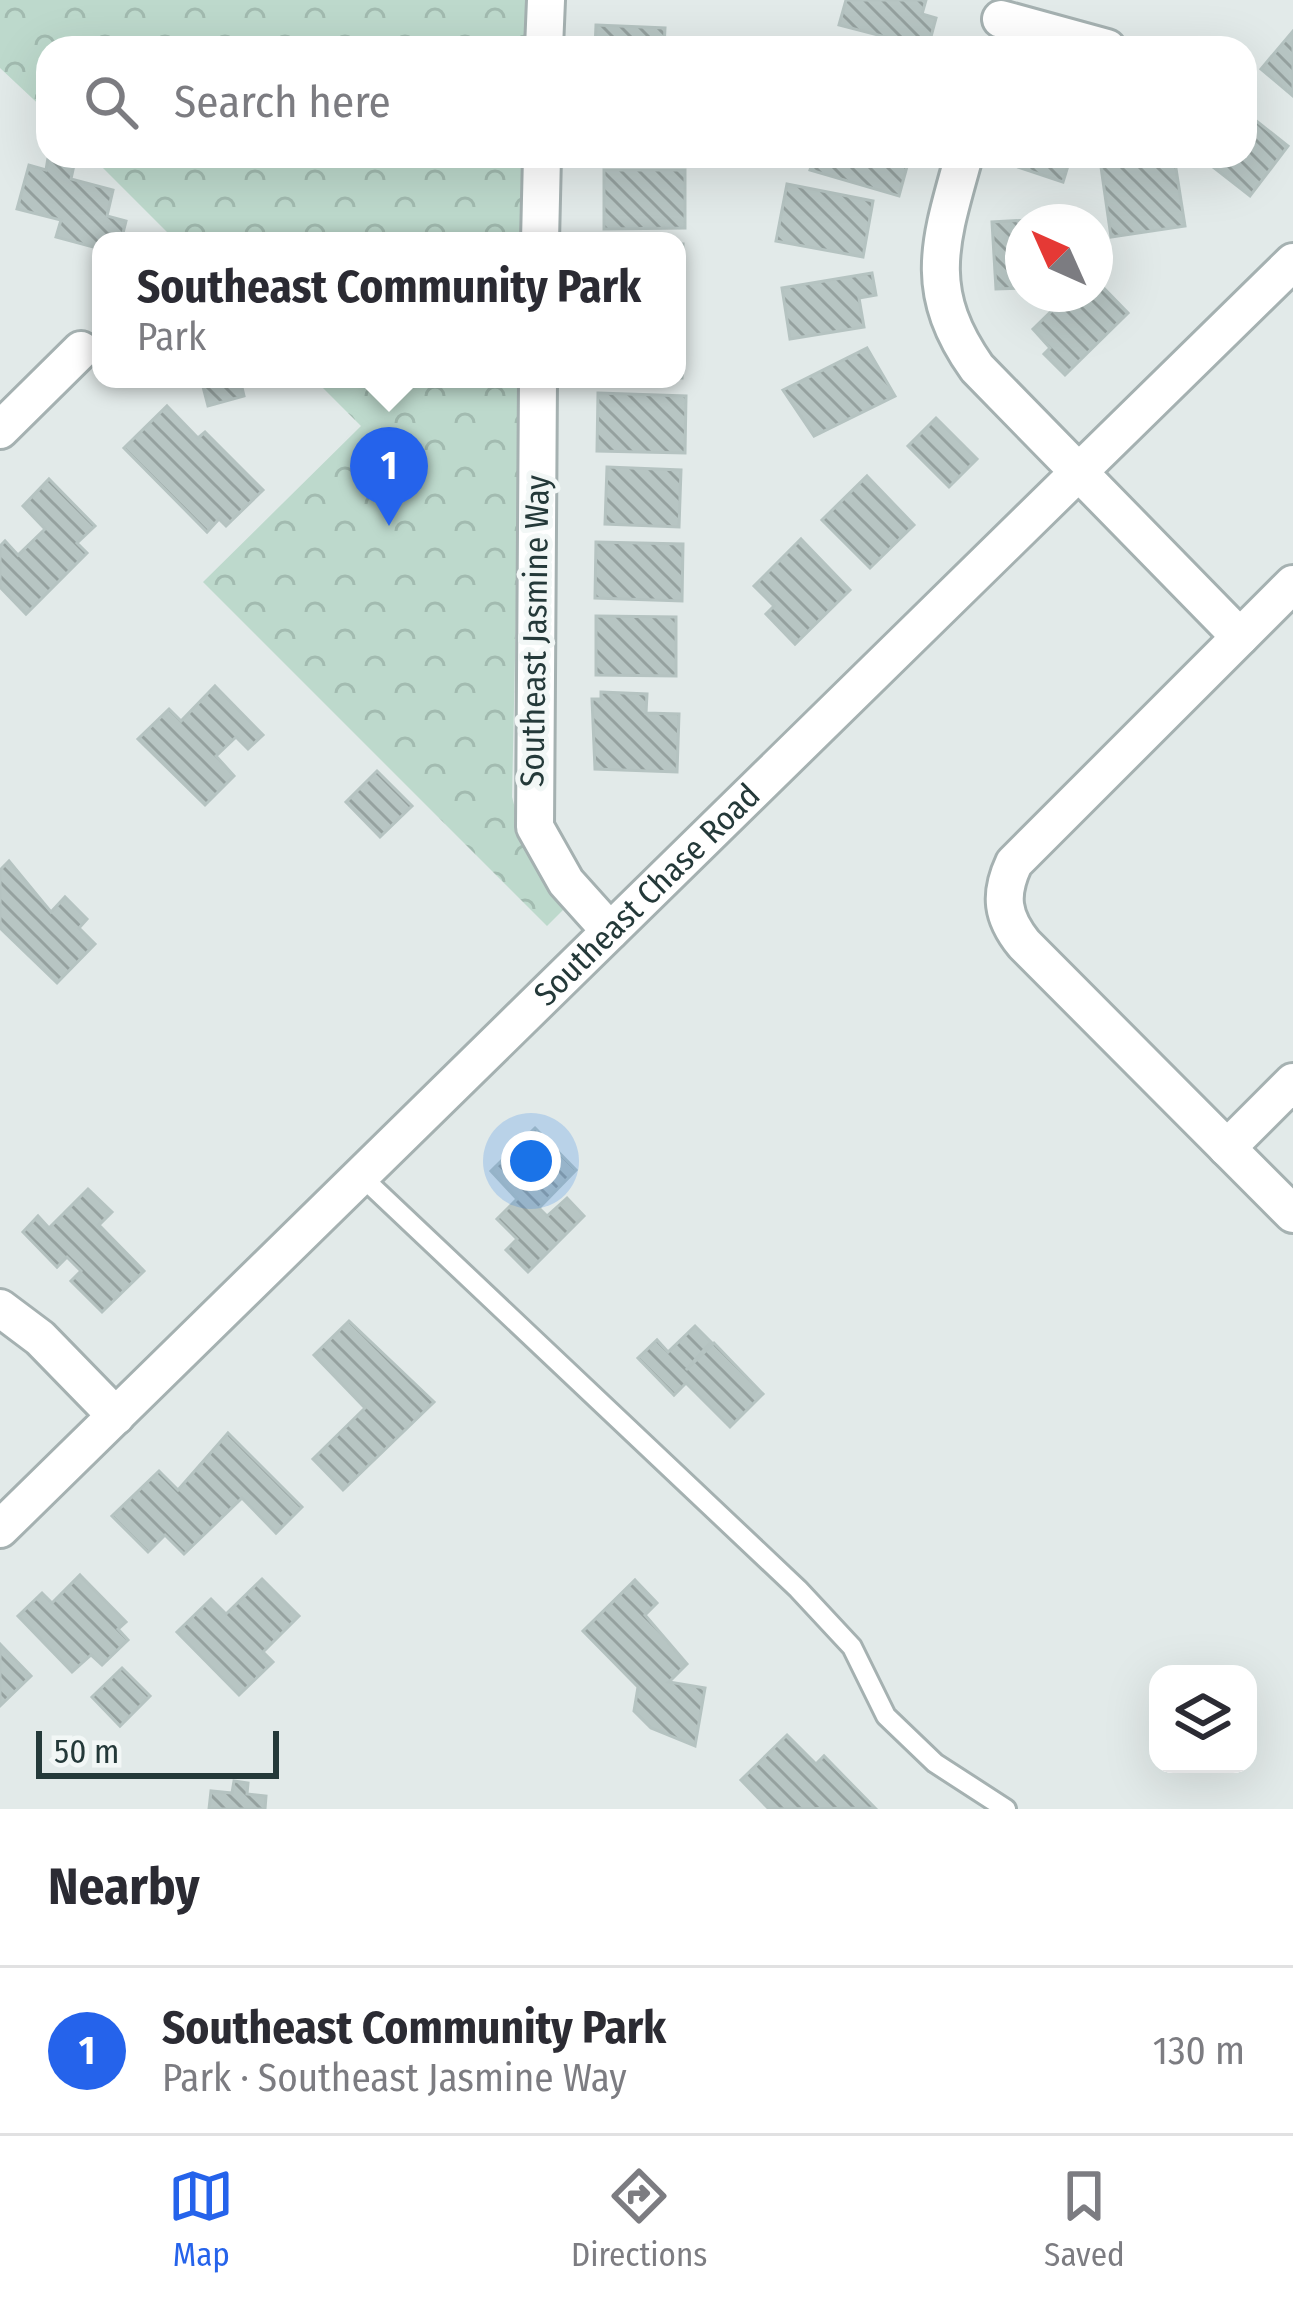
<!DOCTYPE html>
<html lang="en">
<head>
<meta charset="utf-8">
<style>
  :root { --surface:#fff; --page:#f2f2f3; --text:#2b2b33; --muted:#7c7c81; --line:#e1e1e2; --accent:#2563eb }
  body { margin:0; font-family:"Fira Sans Condensed",sans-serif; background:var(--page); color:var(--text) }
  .controls { position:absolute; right:36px; bottom:36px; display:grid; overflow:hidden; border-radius:24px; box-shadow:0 12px 48px #0002 }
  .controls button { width:108px; height:108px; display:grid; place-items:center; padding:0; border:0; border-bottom:3px solid var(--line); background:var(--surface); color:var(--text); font:60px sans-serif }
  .compass { position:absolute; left:1005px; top:204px; width:108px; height:108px; border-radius:50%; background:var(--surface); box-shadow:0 12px 48px #0002; rotate:315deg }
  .scale { position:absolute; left:36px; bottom:30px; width:243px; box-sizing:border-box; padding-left:12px; border:6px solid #243939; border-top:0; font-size:33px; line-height:42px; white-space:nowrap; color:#243939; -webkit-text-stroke:9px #f2f7f6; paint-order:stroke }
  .you { position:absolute; left:531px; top:1161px; width:42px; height:42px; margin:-30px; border:9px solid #fff; border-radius:50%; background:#1a73e8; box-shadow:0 0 0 18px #1a73e833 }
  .badge { display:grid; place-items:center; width:78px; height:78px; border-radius:50%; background:var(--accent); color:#fff; font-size:39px; font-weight:700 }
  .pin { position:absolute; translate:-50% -99px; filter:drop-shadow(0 3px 6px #0008) }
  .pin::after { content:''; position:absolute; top:63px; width:42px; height:36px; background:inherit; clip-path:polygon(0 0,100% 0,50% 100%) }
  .popup { position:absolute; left:92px; top:232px; width:594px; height:156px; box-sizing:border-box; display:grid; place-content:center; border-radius:24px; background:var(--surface); filter:drop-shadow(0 3px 9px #0005); font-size:39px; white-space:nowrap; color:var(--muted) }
  .popup b { font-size:45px; color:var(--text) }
  .popup::after { content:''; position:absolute; left:50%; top:100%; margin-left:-24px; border:24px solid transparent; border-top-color:var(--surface) }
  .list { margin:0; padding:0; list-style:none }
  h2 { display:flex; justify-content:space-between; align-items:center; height:156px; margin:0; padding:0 48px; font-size:51px }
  h2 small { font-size:39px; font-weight:400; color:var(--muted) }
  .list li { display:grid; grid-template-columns:78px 1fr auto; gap:36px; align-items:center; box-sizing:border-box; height:168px; padding:0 48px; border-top:3px solid var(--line) }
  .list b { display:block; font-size:45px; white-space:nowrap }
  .list p { margin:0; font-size:39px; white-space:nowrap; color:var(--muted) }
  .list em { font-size:39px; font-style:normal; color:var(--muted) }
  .icon { flex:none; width:66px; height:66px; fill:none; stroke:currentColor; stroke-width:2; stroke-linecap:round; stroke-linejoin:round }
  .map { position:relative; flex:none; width:1293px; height:1809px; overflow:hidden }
  .search { position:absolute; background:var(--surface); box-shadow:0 12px 48px #0002; left:36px; right:36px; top:36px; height:132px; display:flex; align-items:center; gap:30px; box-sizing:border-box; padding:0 42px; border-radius:36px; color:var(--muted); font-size:45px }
  .sheet { height:324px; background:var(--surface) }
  nav { display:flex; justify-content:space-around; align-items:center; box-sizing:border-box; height:168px; border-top:3px solid var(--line); background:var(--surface); font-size:33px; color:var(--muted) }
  nav a { display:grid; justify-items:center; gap:6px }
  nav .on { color:var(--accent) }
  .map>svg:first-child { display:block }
  .park { fill:url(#park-crowns) }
  .building { fill:url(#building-back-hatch); stroke:#b5c3c1; stroke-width:3 }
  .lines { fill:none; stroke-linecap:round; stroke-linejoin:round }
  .service-casing { stroke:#a5b1b1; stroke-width:24 }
  .minor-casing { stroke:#a5b1b1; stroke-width:42 }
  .tertiary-casing { stroke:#a5b1b1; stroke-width:42 }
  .service { stroke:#fff; stroke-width:18 }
  .minor { stroke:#fff; stroke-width:36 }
  .tertiary { stroke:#fff; stroke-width:36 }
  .labels { text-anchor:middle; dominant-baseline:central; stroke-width:10; stroke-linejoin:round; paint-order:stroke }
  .street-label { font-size:33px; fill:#243939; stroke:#f2f7f6 }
</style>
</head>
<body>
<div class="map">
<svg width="1293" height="1809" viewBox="0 0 1293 1809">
  <defs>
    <pattern id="park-crowns" width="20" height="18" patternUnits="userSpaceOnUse" patternTransform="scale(3)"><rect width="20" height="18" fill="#bdd9cc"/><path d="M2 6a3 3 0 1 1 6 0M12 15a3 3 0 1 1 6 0" fill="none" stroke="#a2bbb0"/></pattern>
    <pattern id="building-back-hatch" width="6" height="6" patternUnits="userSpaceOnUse" patternTransform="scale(3)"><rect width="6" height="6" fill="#b7c5c3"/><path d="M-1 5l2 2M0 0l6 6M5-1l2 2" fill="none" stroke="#95a19f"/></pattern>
  </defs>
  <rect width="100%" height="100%" fill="#e2eae9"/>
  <g class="park">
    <path d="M0 0H529L528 48H48V113L0 68Z"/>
    <path d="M91 156H526L524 241H176Z"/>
    <path d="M314 379H521L512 797 524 842 567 906 547 926 203 582 361 426Z"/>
  </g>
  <g class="building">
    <path d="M846 0H926L922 14 936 18 928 48 839 25Z"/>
    <path d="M596 25 665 28 664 48H595Z"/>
    <path d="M1293 31V96L1261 69Z"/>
    <path d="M1245 112 1288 146 1250 196 1199 156H1245Z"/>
    <path d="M814 156H891L908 163 899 196 810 170Z"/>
    <path d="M1018 156H1071L1063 182 1015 166Z"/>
    <path d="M1174 156 1185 226 1111 237 1101 167Z"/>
    <path d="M48 158 74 165 71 179 113 190 107 216 126 221 121 241H101V249L56 237 61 220 17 209 29 165 46 170Z"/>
    <path d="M604 170H685V228L604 229Z"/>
    <path d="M787 184 873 201 863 257 776 241Z"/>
    <path d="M1065 218 1023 222V288L996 289 992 222Z"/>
    <rect x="677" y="244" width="6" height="62"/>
    <path d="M872 273 876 295 859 298 864 327 790 339 782 288Z"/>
    <path d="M1095 279 1128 313 1065 375 1044 354 1050 348 1033 329 1069 294H1095Z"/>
    <path d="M677 321H684L682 378H677Z"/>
    <path d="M867 348 895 396 814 436 783 390Z"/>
    <path d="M201 379H240L244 396 208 406Z"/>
    <path d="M598 393 686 396 685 453 597 451Z"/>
    <path d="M167 406 198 438 205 432 263 490 226 526 219 519 207 532 124 448Z"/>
    <path d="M936 418 977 459 949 487 908 446Z"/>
    <path d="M607 467 681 470 679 527 605 524Z"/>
    <path d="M867 476 914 525 870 568 822 520Z"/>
    <path d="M49 479 95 526 77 543 87 553 26 614 0 587V546L5 541 18 555 45 529 23 506Z"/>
    <path d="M801 539 850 590 795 644 766 614 774 606 754 586Z"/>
    <path d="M596 542 683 544 682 601 595 598Z"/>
    <path d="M596 616 676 617V676L596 675Z"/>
    <path d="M215 686 263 735 248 749 236 737 216 756 234 776 205 805 138 739 169 709 181 721Z"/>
    <path d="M601 692 647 694 646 713 679 714 677 772 595 769 592 699H601Z"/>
    <path d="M377 771 412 806 380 837 346 802Z"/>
    <path d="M9 861 51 912 65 897 87 919 79 928 95 944 57 983 0 928V870Z"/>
    <path d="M535 1128 576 1170 539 1208 547 1216 567 1198 584 1216 528 1272 506 1250 517 1239 497 1219 517 1199 491 1171Z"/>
    <path d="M88 1189 112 1212 99 1225 144 1271 102 1312 71 1281 81 1271 67 1257 57 1267 23 1232 38 1216 49 1228Z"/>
    <path d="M349 1321 434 1402 343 1490 313 1459 365 1408 314 1355Z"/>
    <path d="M695 1326 711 1342 686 1370 714 1343 763 1394 730 1427 686 1383 674 1395 638 1358 657 1340 668 1352Z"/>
    <path d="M228 1433 302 1507 276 1533 242 1498 184 1554 165 1535 148 1552 112 1516 159 1471 178 1490Z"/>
    <path d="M80 1575 126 1622 118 1629 128 1640 102 1665 91 1655 72 1672 18 1616 42 1593 52 1603Z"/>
    <path d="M262 1579 299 1616 263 1652 273 1662 239 1695 177 1632 211 1599 226 1614Z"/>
    <path d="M635 1580 657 1603 645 1615 687 1664 669 1682 705 1688 695 1746 651 1728 634 1711 638 1687 583 1631Z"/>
    <path d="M0 1644 31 1676 0 1706Z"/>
    <path d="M122 1668 150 1696 120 1726 92 1697Z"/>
    <path d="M787 1735 816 1764 824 1756 875 1808 769 1809 741 1780Z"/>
    <path d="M234 1781 248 1783 247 1794 266 1796 265 1809H209L211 1791 232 1793Z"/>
  </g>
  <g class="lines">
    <defs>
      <path id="service" d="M361 1176 798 1589 852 1647 886 1716 935 1763 1006 1809"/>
      <g id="minor">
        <path d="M1001 19 1107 48"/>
        <path d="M544 48 546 0"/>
        <path d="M964 156C940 242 922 290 977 368L1240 637"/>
        <path d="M540 241 542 156"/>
        <path d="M538 379 535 827 566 882 610 931"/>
        <path d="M0 430 81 350"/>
        <path d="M1293 584 1014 863C999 895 1002 917 1024 944L1293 1214"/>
        <path d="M1227 1148 1293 1082"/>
        <path d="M0 1308 40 1338 116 1416"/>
      </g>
      <g id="tertiary">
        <path id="s1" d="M0 1529 1293 262"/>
      </g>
    </defs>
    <use href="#service" class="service-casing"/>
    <use href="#minor" class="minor-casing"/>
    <use href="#tertiary" class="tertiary-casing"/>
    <use href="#service" class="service"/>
    <use href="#minor" class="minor"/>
    <use href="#tertiary" class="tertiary"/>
  </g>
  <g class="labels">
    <g class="street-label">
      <text transform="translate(535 631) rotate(-89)">Southeast Jasmine Way</text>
      <text stroke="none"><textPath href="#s1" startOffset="906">Southeast Chase Road</textPath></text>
    </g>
  </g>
</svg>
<div class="controls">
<button><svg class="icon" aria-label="layers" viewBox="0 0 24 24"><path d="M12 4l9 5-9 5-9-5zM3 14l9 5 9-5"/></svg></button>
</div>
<svg class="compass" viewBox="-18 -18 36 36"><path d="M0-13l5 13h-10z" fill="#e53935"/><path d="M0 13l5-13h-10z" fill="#7c7c81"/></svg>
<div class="scale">50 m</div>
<div class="you"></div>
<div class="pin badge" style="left:389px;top:526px">1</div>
<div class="popup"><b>Southeast Community Park</b>Park</div>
<div class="search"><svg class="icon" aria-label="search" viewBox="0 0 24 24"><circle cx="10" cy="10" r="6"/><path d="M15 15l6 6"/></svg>Search here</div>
</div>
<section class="sheet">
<h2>Nearby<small></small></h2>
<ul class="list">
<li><span class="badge">1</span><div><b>Southeast Community Park</b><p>Park · Southeast Jasmine Way</p></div><em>130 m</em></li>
</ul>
</section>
<nav>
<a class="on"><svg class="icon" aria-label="map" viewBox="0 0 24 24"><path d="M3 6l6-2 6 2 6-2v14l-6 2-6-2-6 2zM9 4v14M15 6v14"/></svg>Map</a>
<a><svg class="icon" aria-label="directions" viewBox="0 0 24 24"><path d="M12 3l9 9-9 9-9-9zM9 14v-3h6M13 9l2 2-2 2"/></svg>Directions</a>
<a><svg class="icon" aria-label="saved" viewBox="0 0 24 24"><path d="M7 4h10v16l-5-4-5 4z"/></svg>Saved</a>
</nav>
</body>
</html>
